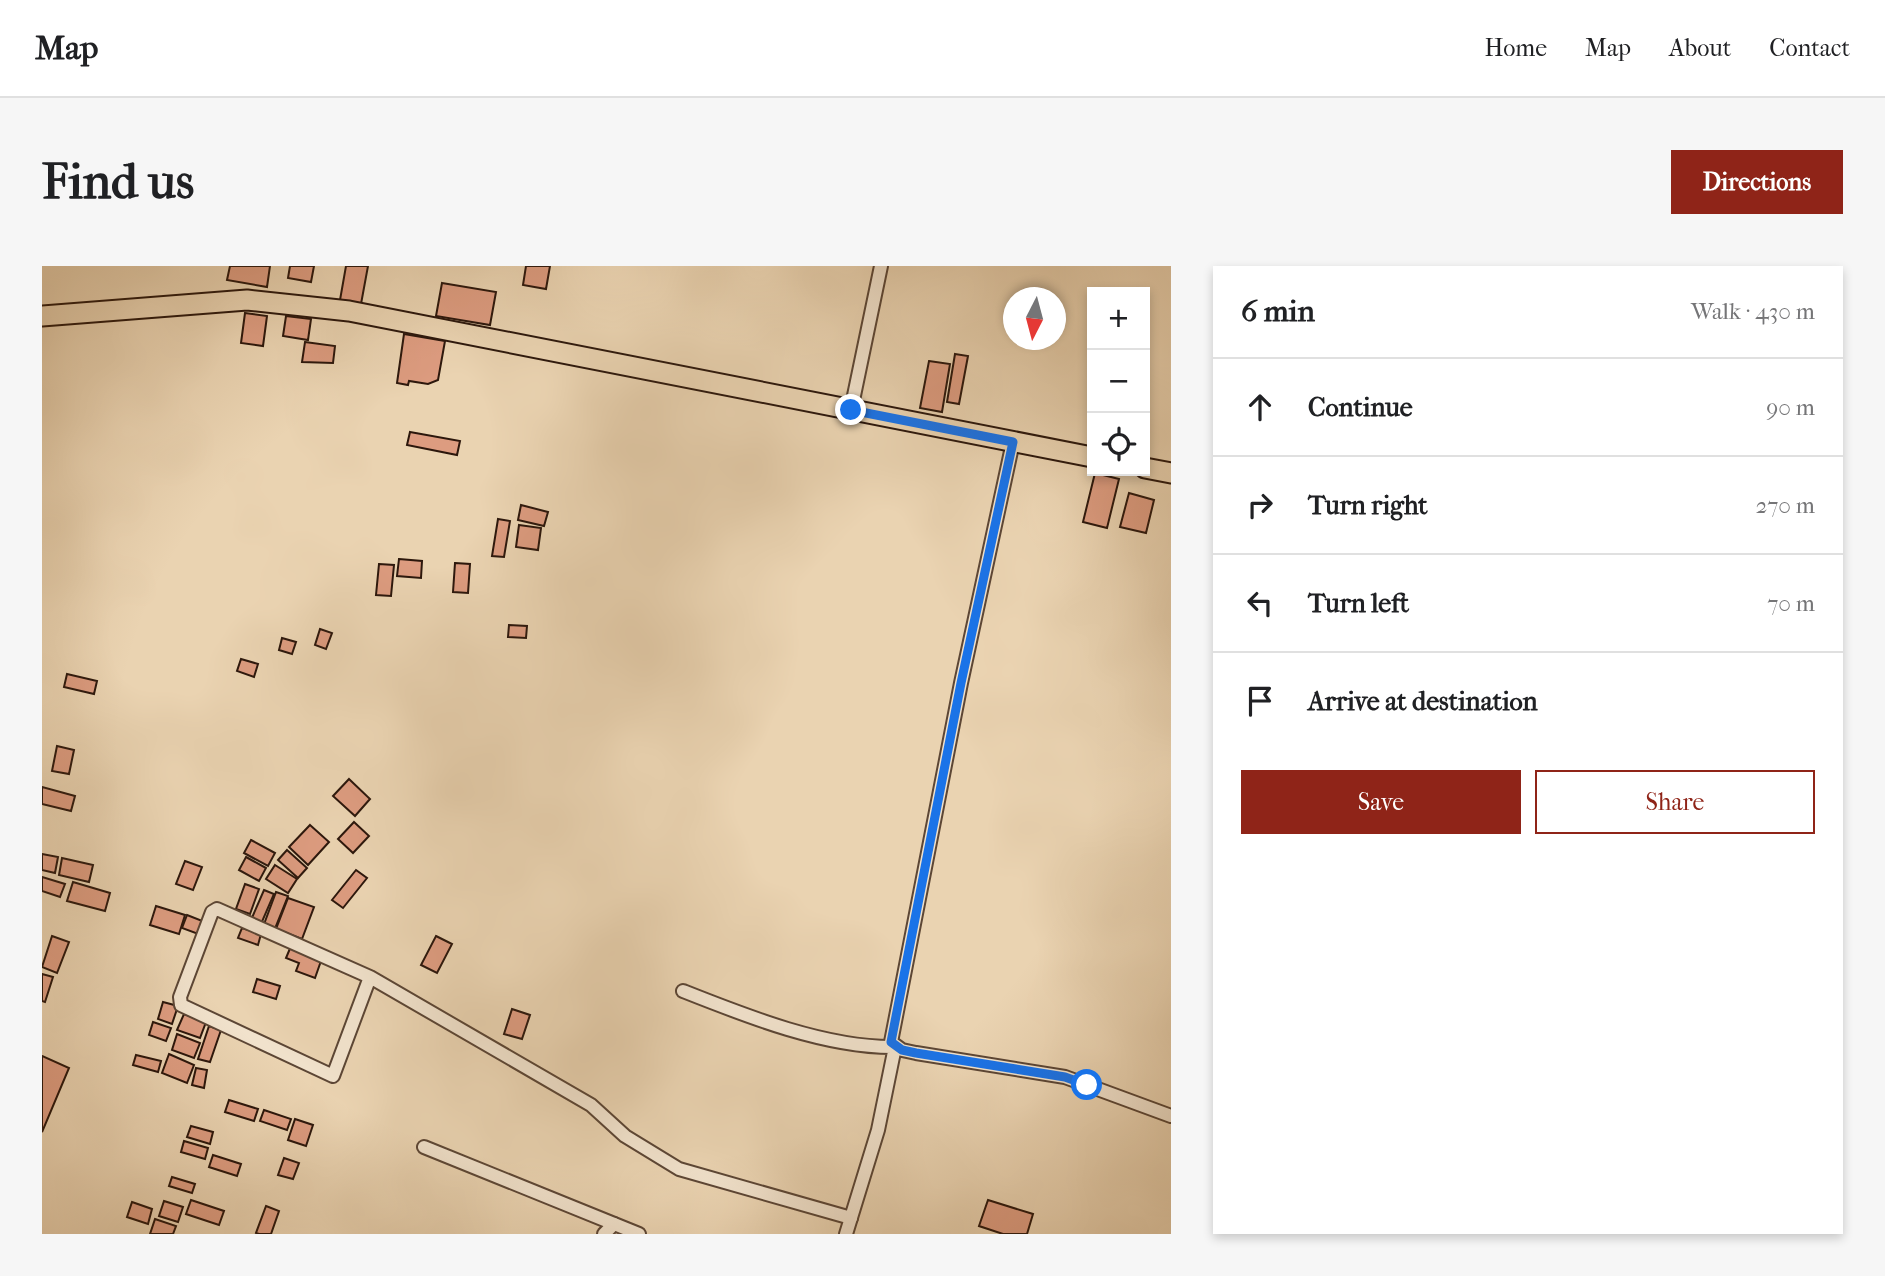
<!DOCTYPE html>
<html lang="en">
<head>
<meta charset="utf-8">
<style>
  :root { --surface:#fff; --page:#f6f6f6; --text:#202124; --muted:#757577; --line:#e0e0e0; --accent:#8f2418 }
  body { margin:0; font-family:"IM FELL French Canon",serif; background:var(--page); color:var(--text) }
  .controls { position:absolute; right:21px; top:21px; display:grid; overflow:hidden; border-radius:0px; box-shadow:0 4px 10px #0003 }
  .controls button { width:63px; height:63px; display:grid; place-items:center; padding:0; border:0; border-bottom:2px solid var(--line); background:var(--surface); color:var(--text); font:35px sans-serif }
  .compass { position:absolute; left:961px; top:21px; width:63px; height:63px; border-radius:50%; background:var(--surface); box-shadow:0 4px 10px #0003; rotate:186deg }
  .stop { position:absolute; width:21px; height:21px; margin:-16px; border:5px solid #1a73e8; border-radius:50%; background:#fff }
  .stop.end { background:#1a73e8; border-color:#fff; box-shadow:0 2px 7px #0008 }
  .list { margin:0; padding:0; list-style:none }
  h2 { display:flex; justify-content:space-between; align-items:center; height:91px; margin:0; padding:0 28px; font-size:30px }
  h2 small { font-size:23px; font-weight:400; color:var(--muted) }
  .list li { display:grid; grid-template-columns:46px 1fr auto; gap:21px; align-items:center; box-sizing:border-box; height:98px; padding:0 28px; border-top:2px solid var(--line) }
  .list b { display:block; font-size:26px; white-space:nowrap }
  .list em { font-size:23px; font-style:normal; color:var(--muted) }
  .actions { display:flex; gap:14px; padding:21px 28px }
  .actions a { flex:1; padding:16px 0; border:2px solid var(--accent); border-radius:0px; text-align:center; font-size:24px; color:var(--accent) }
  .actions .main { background:var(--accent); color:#fff }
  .icon { flex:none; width:38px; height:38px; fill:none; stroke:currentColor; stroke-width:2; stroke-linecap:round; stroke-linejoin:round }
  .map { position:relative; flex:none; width:1129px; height:968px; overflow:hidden; border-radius:0px }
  header { display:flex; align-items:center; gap:42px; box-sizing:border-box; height:98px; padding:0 35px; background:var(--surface); border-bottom:2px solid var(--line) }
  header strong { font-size:33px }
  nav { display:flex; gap:38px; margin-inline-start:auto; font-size:24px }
  .intro { display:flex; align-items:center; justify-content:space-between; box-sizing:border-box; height:168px; padding:0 42px }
  h1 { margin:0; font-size:49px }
  .button { padding:18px 32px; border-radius:0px; background:var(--accent); color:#fff; font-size:24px; font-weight:700 }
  main { display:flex; gap:42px; padding:0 42px }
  aside { flex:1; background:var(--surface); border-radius:0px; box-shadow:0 4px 10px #0003 }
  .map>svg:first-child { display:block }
  .building { fill:#dd9c80; stroke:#2c170c; stroke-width:2 }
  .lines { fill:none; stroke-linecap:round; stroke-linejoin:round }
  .street-casing { stroke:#5c4635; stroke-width:16 }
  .primary-casing { stroke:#2c170c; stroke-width:23 }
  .street { stroke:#f1e2cc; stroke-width:12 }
  .primary { stroke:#ead3b1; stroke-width:19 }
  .route { stroke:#1a73e8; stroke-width:9 }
</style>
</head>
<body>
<header>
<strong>Map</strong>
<nav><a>Home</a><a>Map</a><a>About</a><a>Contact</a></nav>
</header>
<div class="intro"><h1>Find us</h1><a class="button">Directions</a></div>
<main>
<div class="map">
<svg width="1129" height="968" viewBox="0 0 1129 968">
  <rect width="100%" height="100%" fill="#ead3b1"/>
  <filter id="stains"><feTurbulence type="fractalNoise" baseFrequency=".00286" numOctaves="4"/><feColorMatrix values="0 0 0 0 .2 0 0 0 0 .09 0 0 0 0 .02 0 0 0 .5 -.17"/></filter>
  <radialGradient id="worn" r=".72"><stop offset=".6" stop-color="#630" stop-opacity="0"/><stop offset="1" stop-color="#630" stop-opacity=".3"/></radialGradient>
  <g class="building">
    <path d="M188 0H228L225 21 185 14Z"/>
    <path d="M248 0H272L269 16 246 12Z"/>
    <path d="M304 0H326L319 38 298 34Z"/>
    <path d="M484 0H508L504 23 481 19Z"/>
    <path d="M400 17 454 26 448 59 394 50Z"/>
    <path d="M203 47 225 50 221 80 199 77Z"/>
    <path d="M244 50 269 53 266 74 241 70Z"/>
    <path d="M362 68 403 75 396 114 386 118 367 115 366 119 355 117Z"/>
    <path d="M263 76 293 80 291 97 260 96Z"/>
    <path d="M913 88 926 90 917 138 905 136Z"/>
    <path d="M887 95 908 98 900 146 878 142Z"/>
    <path d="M368 166 418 175 415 189 365 179Z"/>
    <path d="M1053 207 1077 213 1065 262 1041 256Z"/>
    <path d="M1087 227 1112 234 1104 267 1078 261Z"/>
    <path d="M479 239 506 246 502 260 476 254Z"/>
    <path d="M456 253 468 255 462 291 450 290Z"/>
    <path d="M477 259 499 262 496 284 474 281Z"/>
    <path d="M357 293 380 295 379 312 355 310Z"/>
    <path d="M413 297 428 298 426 327 411 326Z"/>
    <path d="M337 298 352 299 349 330 334 329Z"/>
    <path d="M467 359 485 360 484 372 466 371Z"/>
    <path d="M278 363 290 367 284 383 273 379Z"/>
    <path d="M240 372 254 376 250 388 237 384Z"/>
    <path d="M199 393 216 398 212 411 195 405Z"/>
    <path d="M25 408 55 415 52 428 22 421Z"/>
    <path d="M15 480 32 484 27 508 10 505Z"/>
    <path d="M307 513 328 533 313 550 291 530Z"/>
    <path d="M0 521 33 530 29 545 0 538Z"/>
    <path d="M312 556 327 570 311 587 296 573Z"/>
    <path d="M268 559 287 576 266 599 247 581Z"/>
    <path d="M209 574 233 587 226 600 202 587Z"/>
    <path d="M245 584 265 602 256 612 236 594Z"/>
    <path d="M0 588 16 591 13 607 0 604Z"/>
    <path d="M204 591 224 602 217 615 197 604Z"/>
    <path d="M20 592 51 599 47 616 17 609Z"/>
    <path d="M143 595 160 601 151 624 134 618Z"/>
    <path d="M233 599 255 613 246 627 224 613Z"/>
    <path d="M314 604 325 612 301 642 290 634Z"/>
    <path d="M0 611 23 618 18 631 0 625Z"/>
    <path d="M31 616 68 627 63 645 25 635Z"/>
    <path d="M203 618 217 623 208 648 194 643Z"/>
    <path d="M222 624 232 628 219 658 209 654Z"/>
    <path d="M234 626 246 630 232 665 221 661Z"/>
    <path d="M246 632 272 641 260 673 234 663Z"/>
    <path d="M114 640 143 649 137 668 108 659Z"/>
    <path d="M145 649 163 656 159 669 140 662Z"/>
    <path d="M200 662 219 668 216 679 196 672Z"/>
    <path d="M10 670 27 676 15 707 0 701Z"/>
    <path d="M394 670 410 678 395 707 379 699Z"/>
    <path d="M249 680 280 692 273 712 254 705 257 697 244 692Z"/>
    <path d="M0 708 11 711 3 736 0 735Z"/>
    <path d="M215 713 238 720 234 733 211 726Z"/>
    <path d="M121 736 136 740 130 758 116 753Z"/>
    <path d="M470 743 488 749 480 773 462 768Z"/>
    <path d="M142 748 164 756 158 772 135 764Z"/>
    <path d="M111 756 129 762 124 775 107 769Z"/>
    <path d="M167 760 179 764 168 796 156 793Z"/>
    <path d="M135 768 158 777 152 792 130 784Z"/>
    <path d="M127 788 152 799 145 817 120 807Z"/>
    <path d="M94 789 119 795 116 806 91 799Z"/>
    <path d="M0 790 27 802 0 866Z"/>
    <path d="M154 802 165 804 162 822 150 819Z"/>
    <path d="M187 834 216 843 212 855 183 846Z"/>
    <path d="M222 844 249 853 245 864 218 855Z"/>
    <path d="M253 853 271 859 264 880 246 874Z"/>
    <path d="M149 860 171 866 168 878 145 871Z"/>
    <path d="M142 875 166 882 163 893 139 886Z"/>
    <path d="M171 889 199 898 195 910 167 901Z"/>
    <path d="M242 892 257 897 251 913 236 909Z"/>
    <path d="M130 911 153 918 150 927 127 920Z"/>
    <path d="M149 934 182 945 177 959 144 948Z"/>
    <path d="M946 934 991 948 985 968H961L937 960Z"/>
    <path d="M122 935 141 941 136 956 117 950Z"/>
    <path d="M90 936 110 943 106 958 85 951Z"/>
    <path d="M224 940 237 945 229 968H217L214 967Z"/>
    <path d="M113 953 134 960 131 968H108Z"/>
  </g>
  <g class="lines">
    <defs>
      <g id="street">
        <path d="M809 144 839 0"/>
        <path d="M971 176 919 417 849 776 860 784 874 787 1023 811 1129 850"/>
        <path d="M328 711 291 810 139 739 138 731 170 646 175 643 328 711 549 839 583 870 637 903 809 952"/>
        <path d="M641 725C704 750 784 782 853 781L836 864 804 968"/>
        <path d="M382 881 597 968"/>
        <path d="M562 968 572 958"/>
      </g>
      <g id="primary">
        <path d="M0 50 205 34 307 45 1050 191"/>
        <path d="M1103 202 1129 207"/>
      </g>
    </defs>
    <use href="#street" class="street-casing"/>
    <use href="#primary" class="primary-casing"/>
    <use href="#street" class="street"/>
    <use href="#primary" class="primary"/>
  </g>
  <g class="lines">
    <path class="route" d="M809 144 971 176 919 417 849 776 860 784 874 787 1023 811 1045 819"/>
  </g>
  <rect width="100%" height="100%" filter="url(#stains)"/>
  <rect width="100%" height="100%" fill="url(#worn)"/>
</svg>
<div class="controls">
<button>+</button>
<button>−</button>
<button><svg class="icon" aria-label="locate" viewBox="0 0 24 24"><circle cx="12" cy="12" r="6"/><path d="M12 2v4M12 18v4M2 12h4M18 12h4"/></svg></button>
</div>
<svg class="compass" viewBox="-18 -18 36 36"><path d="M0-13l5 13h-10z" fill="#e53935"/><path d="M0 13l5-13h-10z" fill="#757577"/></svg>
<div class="stop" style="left:1045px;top:819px"></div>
<div class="stop end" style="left:809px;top:144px"></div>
</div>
<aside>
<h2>6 min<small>Walk · 430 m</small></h2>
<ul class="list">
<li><svg class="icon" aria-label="ahead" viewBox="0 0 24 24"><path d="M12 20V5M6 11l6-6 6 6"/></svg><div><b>Continue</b></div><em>90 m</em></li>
<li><svg class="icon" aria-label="right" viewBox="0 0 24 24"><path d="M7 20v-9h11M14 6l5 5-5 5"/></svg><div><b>Turn right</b></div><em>270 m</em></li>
<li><svg class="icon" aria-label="left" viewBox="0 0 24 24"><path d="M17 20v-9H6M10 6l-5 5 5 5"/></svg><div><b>Turn left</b></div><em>70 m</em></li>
<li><svg class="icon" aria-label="arrive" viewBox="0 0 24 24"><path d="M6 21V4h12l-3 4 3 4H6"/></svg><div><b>Arrive at destination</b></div></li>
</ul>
<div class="actions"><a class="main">Save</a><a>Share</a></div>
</aside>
</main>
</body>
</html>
